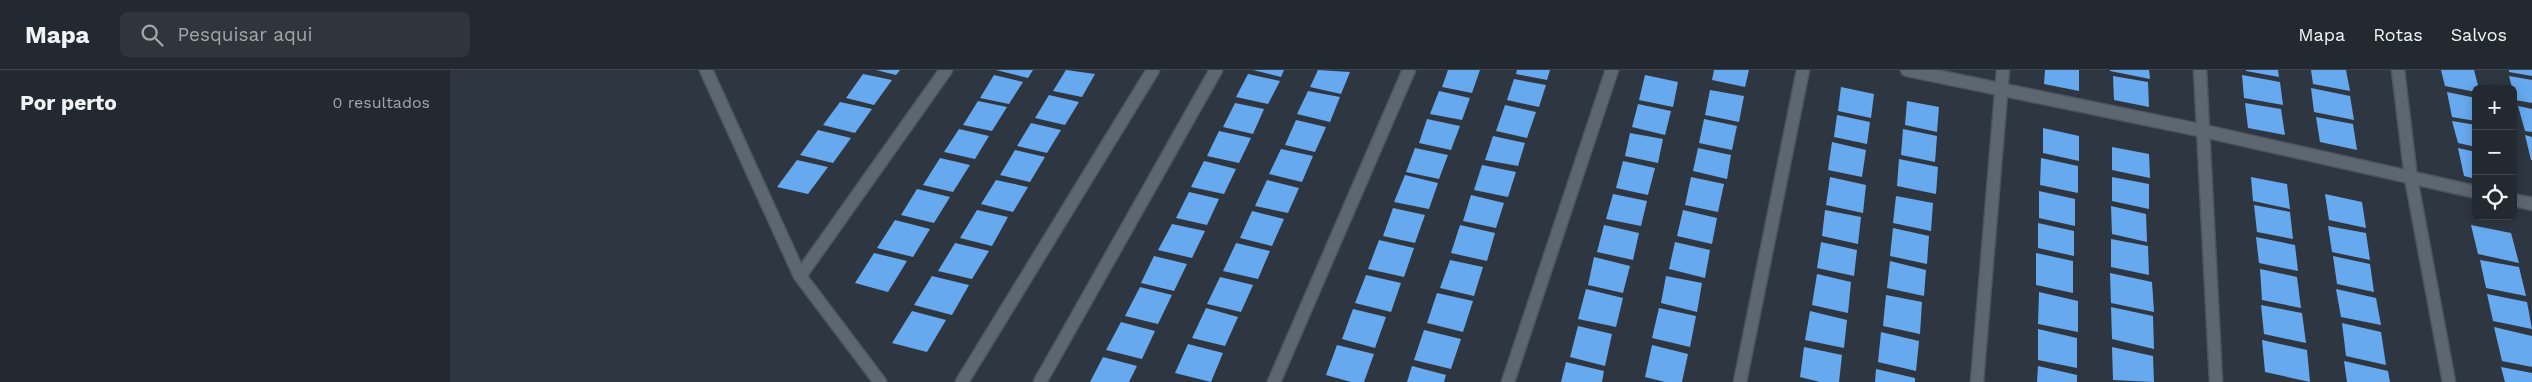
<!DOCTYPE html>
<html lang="pt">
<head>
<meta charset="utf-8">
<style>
  :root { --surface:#222931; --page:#2e353d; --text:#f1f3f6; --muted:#a2a6ab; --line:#3f454d }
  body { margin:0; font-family:"Work Sans",sans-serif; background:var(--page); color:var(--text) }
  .controls { position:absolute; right:15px; top:15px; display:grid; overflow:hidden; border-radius:8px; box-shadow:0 2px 12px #0003 }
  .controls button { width:45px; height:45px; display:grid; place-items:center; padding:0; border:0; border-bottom:1px solid var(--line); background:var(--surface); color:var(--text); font:25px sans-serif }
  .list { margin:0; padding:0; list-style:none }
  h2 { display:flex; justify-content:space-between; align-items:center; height:65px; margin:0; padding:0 20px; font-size:21px }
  h2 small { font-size:16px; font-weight:400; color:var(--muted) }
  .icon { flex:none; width:28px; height:28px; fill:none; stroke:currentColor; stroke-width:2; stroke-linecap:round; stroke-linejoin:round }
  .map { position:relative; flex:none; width:2082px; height:312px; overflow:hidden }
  header { display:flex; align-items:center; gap:30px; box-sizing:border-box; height:70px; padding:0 25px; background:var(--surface); border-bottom:1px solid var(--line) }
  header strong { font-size:24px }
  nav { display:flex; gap:28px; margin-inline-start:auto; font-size:18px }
  .search { width:350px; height:45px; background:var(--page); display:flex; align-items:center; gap:12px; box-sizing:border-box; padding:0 18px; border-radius:8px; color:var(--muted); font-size:19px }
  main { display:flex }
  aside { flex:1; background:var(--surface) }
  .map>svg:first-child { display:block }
  .building { fill:#67a9ef }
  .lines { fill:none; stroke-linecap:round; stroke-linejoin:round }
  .street-casing { stroke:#4d555d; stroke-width:15 }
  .street { stroke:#5d6772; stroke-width:12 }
</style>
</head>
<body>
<header>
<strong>Mapa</strong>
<div class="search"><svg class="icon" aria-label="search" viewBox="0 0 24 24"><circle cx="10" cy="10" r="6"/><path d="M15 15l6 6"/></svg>Pesquisar aqui</div>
<nav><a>Mapa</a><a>Rotas</a><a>Salvos</a></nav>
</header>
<main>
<aside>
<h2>Por perto<small>0 resultados</small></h2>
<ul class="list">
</ul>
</aside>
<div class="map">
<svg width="2082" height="312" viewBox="0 0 2082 312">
  <rect width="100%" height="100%" fill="#2e3741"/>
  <g class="building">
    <path d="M426 0H450L446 5Z"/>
    <path d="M546 0H583L578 8Z"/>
    <path d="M616 0 645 4 632 27 603 21Z"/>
    <path d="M803 0H834L831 7Z"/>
    <path d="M868 0 900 2 891 24 860 17Z"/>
    <path d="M998 0H1030L1022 23 992 17Z"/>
    <path d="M1067 0H1100L1097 10 1066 4Z"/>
    <path d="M1264 0H1299L1295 17 1262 10Z"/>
    <path d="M1595 0H1629V21L1594 14Z"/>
    <path d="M1660 0H1699L1700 9 1660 1Z"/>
    <path d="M1796 0H1828L1829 7 1796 1Z"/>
    <path d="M1861 0H1896L1900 21 1863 14Z"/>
    <path d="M1991 0H2024L2029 19H2026V22L1995 16Z"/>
    <path d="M2059 0H2082V6L2059 2Z"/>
    <path d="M413 4 442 10 424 35 396 28Z"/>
    <path d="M798 4 830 11 818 34 786 27Z"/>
    <path d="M544 5 573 12 559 34 530 28Z"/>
    <path d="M1195 5 1228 12 1223 37 1189 30Z"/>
    <path d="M1792 5 1830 12 1833 35 1794 28Z"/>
    <path d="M1663 6 1698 12 1699 37 1664 30Z"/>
    <path d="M2059 6 2082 10V33L2065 30Z"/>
    <path d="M1064 9 1096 15 1089 37 1057 30Z"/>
    <path d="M1391 17 1424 24 1421 48 1388 41Z"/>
    <path d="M1861 18 1900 26 1904 50 1864 42Z"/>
    <path d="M1260 20 1294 26 1289 52 1255 45Z"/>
    <path d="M858 21 890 27 880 52 847 44Z"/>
    <path d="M989 21 1020 28 1012 50 980 44Z"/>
    <path d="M1997 22 2026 28V51L2002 47Z"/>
    <path d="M599 25 629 32 615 55 585 48Z"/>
    <path d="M528 31 557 37 542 61 513 55Z"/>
    <path d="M1457 31 1489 37 1487 62 1455 55Z"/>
    <path d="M390 32 422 39 405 63 373 55Z"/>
    <path d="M785 33 814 39 803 64 773 57Z"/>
    <path d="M1795 33 1831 39 1835 65 1798 58Z"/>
    <path d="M1188 34 1221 41 1215 65 1182 57Z"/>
    <path d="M1055 35 1086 42 1077 68 1046 61Z"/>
    <path d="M2068 36 2082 39V62L2075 61Z"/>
    <path d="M1387 45 1420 52 1417 74 1384 67Z"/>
    <path d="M1866 47 1903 54 1907 80 1870 72Z"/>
    <path d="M977 49 1010 56 1001 80 969 73Z"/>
    <path d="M1254 49 1287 56 1282 80 1249 73Z"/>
    <path d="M846 50 876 57 865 82 835 75Z"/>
    <path d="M2002 51 2026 55V77L2008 73Z"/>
    <path d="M581 53 611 60 597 83 567 76Z"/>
    <path d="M1593 58 1629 66V91L1593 83Z"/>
    <path d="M509 59 539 66 525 89 494 82Z"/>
    <path d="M1453 59 1487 66 1485 92 1451 85Z"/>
    <path d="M368 60 401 68 383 93 350 85Z"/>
    <path d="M769 61 801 68 789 93 757 86Z"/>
    <path d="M1180 63 1213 69 1208 93 1175 86Z"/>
    <path d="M2075 65 2082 67V90H2081Z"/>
    <path d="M1043 66 1075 73 1068 96 1035 90Z"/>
    <path d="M1382 72 1416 80 1412 107 1378 100Z"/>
    <path d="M1662 77 1699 84 1700 108 1662 100Z"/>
    <path d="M965 78 998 85 989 109 956 102Z"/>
    <path d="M1248 78 1281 85 1277 109 1243 101Z"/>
    <path d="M2008 78 2026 82V109L2014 106Z"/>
    <path d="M831 79 863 86 852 112 819 104Z"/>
    <path d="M565 80 595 87 580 112 550 105Z"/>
    <path d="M490 88 520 95 503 122 473 115Z"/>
    <path d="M1591 88 1628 96V123L1590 115Z"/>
    <path d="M1449 89 1488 97 1486 124 1447 116Z"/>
    <path d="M347 90 378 97 358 124 327 117Z"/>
    <path d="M754 91 786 99 774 124 741 117Z"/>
    <path d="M1173 91 1205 98 1198 125 1166 118Z"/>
    <path d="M1032 95 1066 102 1058 127 1024 120Z"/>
    <path d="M955 105 988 113 979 139 944 132Z"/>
    <path d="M1241 107 1274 114 1268 142 1235 135Z"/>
    <path d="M1380 107 1416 115 1413 143 1376 135Z"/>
    <path d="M1662 107 1699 114V139L1662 131Z"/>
    <path d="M1801 107 1837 114 1840 139 1803 131Z"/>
    <path d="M546 110 578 117 563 142 531 134Z"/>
    <path d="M817 110 849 118 838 143 805 136Z"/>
    <path d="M467 119 500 127 484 153 451 145Z"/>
    <path d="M1589 121 1625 129V156L1589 148Z"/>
    <path d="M739 122 769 129 757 155 726 148Z"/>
    <path d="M1163 124 1197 131 1191 156 1156 149Z"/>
    <path d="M1875 124 1912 132 1916 158 1879 150Z"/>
    <path d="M1021 125 1054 133 1046 158 1013 151Z"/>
    <path d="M1446 126 1483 133 1481 161 1443 153Z"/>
    <path d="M1804 135 1840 142 1843 169 1807 162Z"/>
    <path d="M1661 136 1696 144 1697 172 1662 164Z"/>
    <path d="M943 138 975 145 965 173 933 166Z"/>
    <path d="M527 140 558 147 542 176 510 168Z"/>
    <path d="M1233 140 1267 148 1262 174 1227 166Z"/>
    <path d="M1375 140 1411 147 1408 174 1372 166Z"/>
    <path d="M802 141 834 149 822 176 790 168Z"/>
    <path d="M445 150 480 159 463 187 427 178Z"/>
    <path d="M1588 153 1624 161V186L1588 178Z"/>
    <path d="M722 154 755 161 742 188 708 180Z"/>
    <path d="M1010 155 1045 163 1037 191 1001 183Z"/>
    <path d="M1154 155 1189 163 1183 190 1147 182Z"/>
    <path d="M2021 155 2061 163 2069 193 2028 184Z"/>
    <path d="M1878 156 1916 163 1920 190 1882 182Z"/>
    <path d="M1443 158 1479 166 1477 194 1440 186Z"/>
    <path d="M1806 167 1845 175 1848 201 1809 193Z"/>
    <path d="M1661 169 1698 176 1699 205 1661 197Z"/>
    <path d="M929 170 964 178 954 207 918 199Z"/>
    <path d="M1225 172 1260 180 1255 208 1219 199Z"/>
    <path d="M1371 172 1407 180 1404 206 1367 198Z"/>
    <path d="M505 173 539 181 522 209 488 201Z"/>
    <path d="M786 173 820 181 808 209 773 201Z"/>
    <path d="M424 183 457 191 438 222 405 213Z"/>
    <path d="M1586 183 1623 191V223L1586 215Z"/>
    <path d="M704 186 737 194 724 221 691 213Z"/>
    <path d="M1883 186 1920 194 1924 222 1887 214Z"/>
    <path d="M1144 187 1180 196 1173 223 1138 215Z"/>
    <path d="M1000 190 1033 197 1024 226 990 218Z"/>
    <path d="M2030 190 2069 197 2076 226 2036 218Z"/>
    <path d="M1440 191 1476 200 1474 226 1437 218Z"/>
    <path d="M1810 199 1847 207 1851 238 1812 230Z"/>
    <path d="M1660 203 1702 212 1704 242 1661 233Z"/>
    <path d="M1367 204 1401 212 1398 243 1362 235Z"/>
    <path d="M916 205 951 213 941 242 905 233Z"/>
    <path d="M482 206 519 215 502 245 464 235Z"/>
    <path d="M1216 206 1252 213 1247 242 1211 233Z"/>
    <path d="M770 207 803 215 791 242 757 234Z"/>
    <path d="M690 217 722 225 708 254 675 246Z"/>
    <path d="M1136 219 1173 228 1166 257 1128 249Z"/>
    <path d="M1886 219 1926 228 1931 255 1891 247Z"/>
    <path d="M1589 222 1628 231V262L1588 254Z"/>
    <path d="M987 223 1023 231 1013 262 977 253Z"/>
    <path d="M2037 224 2077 232 2082 259 2043 251Z"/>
    <path d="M1436 225 1472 232 1470 264 1433 256Z"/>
    <path d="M1811 235 1852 243 1856 273 1814 264Z"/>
    <path d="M1661 237 1703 246 1704 279 1662 269Z"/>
    <path d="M756 238 788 247 775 276 742 268Z"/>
    <path d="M1209 238 1246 246 1240 277 1202 268Z"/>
    <path d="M903 239 936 247 925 278 892 269Z"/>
    <path d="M462 241 496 250 477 282 442 273Z"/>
    <path d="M1360 241 1397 250 1394 278 1355 270Z"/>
    <path d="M671 252 705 261 692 289 656 280Z"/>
    <path d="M1892 253 1931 262 1936 295 1896 286Z"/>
    <path d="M1128 256 1162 264 1155 296 1120 287Z"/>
    <path d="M2044 257 2082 266V297L2052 291Z"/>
    <path d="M1588 259 1627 268V298L1588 290Z"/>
    <path d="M974 260 1011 269 1001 299 964 290Z"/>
    <path d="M1431 262 1469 271 1466 301 1428 292Z"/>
    <path d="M1812 270 1857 280 1860 312 1815 302Z"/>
    <path d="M738 274 773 283 761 312 725 303Z"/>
    <path d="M887 275 924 284 914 312H901L876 305Z"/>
    <path d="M1202 275 1238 284 1232 312H1215L1195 307Z"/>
    <path d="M1354 277 1392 285 1389 312H1370L1350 307Z"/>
    <path d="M1662 277 1703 286 1704 312 1663 310Z"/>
    <path d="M653 287 687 296 679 312H640Z"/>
    <path d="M1894 291 1938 301 1940 312H1897Z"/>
    <path d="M1116 292 1154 301 1152 312H1111Z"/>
    <path d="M962 296 996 305 994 312H957Z"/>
    <path d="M1588 296 1627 305V312H1587Z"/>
    <path d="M2051 297 2082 303V312H2055Z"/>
    <path d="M1426 299 1465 308V312H1425Z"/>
  </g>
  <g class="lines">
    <defs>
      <g id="street">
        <path d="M256 0 350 206 430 312"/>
        <path d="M1457 0 1754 61 2026 122"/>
        <path d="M1750 0 1766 312"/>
        <path d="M1948 0 1961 108 1999 312"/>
        <path d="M2063 130 2082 134"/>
        <path d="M350 206 496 0"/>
        <path d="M512 312 703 0"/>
        <path d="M590 312 766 0"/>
        <path d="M824 312 959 0"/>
        <path d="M1058 312 1162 0"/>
        <path d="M1290 312 1353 0"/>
        <path d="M1527 312 1553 0"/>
      </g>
    </defs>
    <use href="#street" class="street-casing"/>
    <use href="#street" class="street"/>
  </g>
</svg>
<div class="controls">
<button>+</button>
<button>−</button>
<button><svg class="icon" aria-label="locate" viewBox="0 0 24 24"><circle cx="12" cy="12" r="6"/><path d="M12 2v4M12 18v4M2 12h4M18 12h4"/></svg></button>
</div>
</div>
</main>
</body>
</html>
